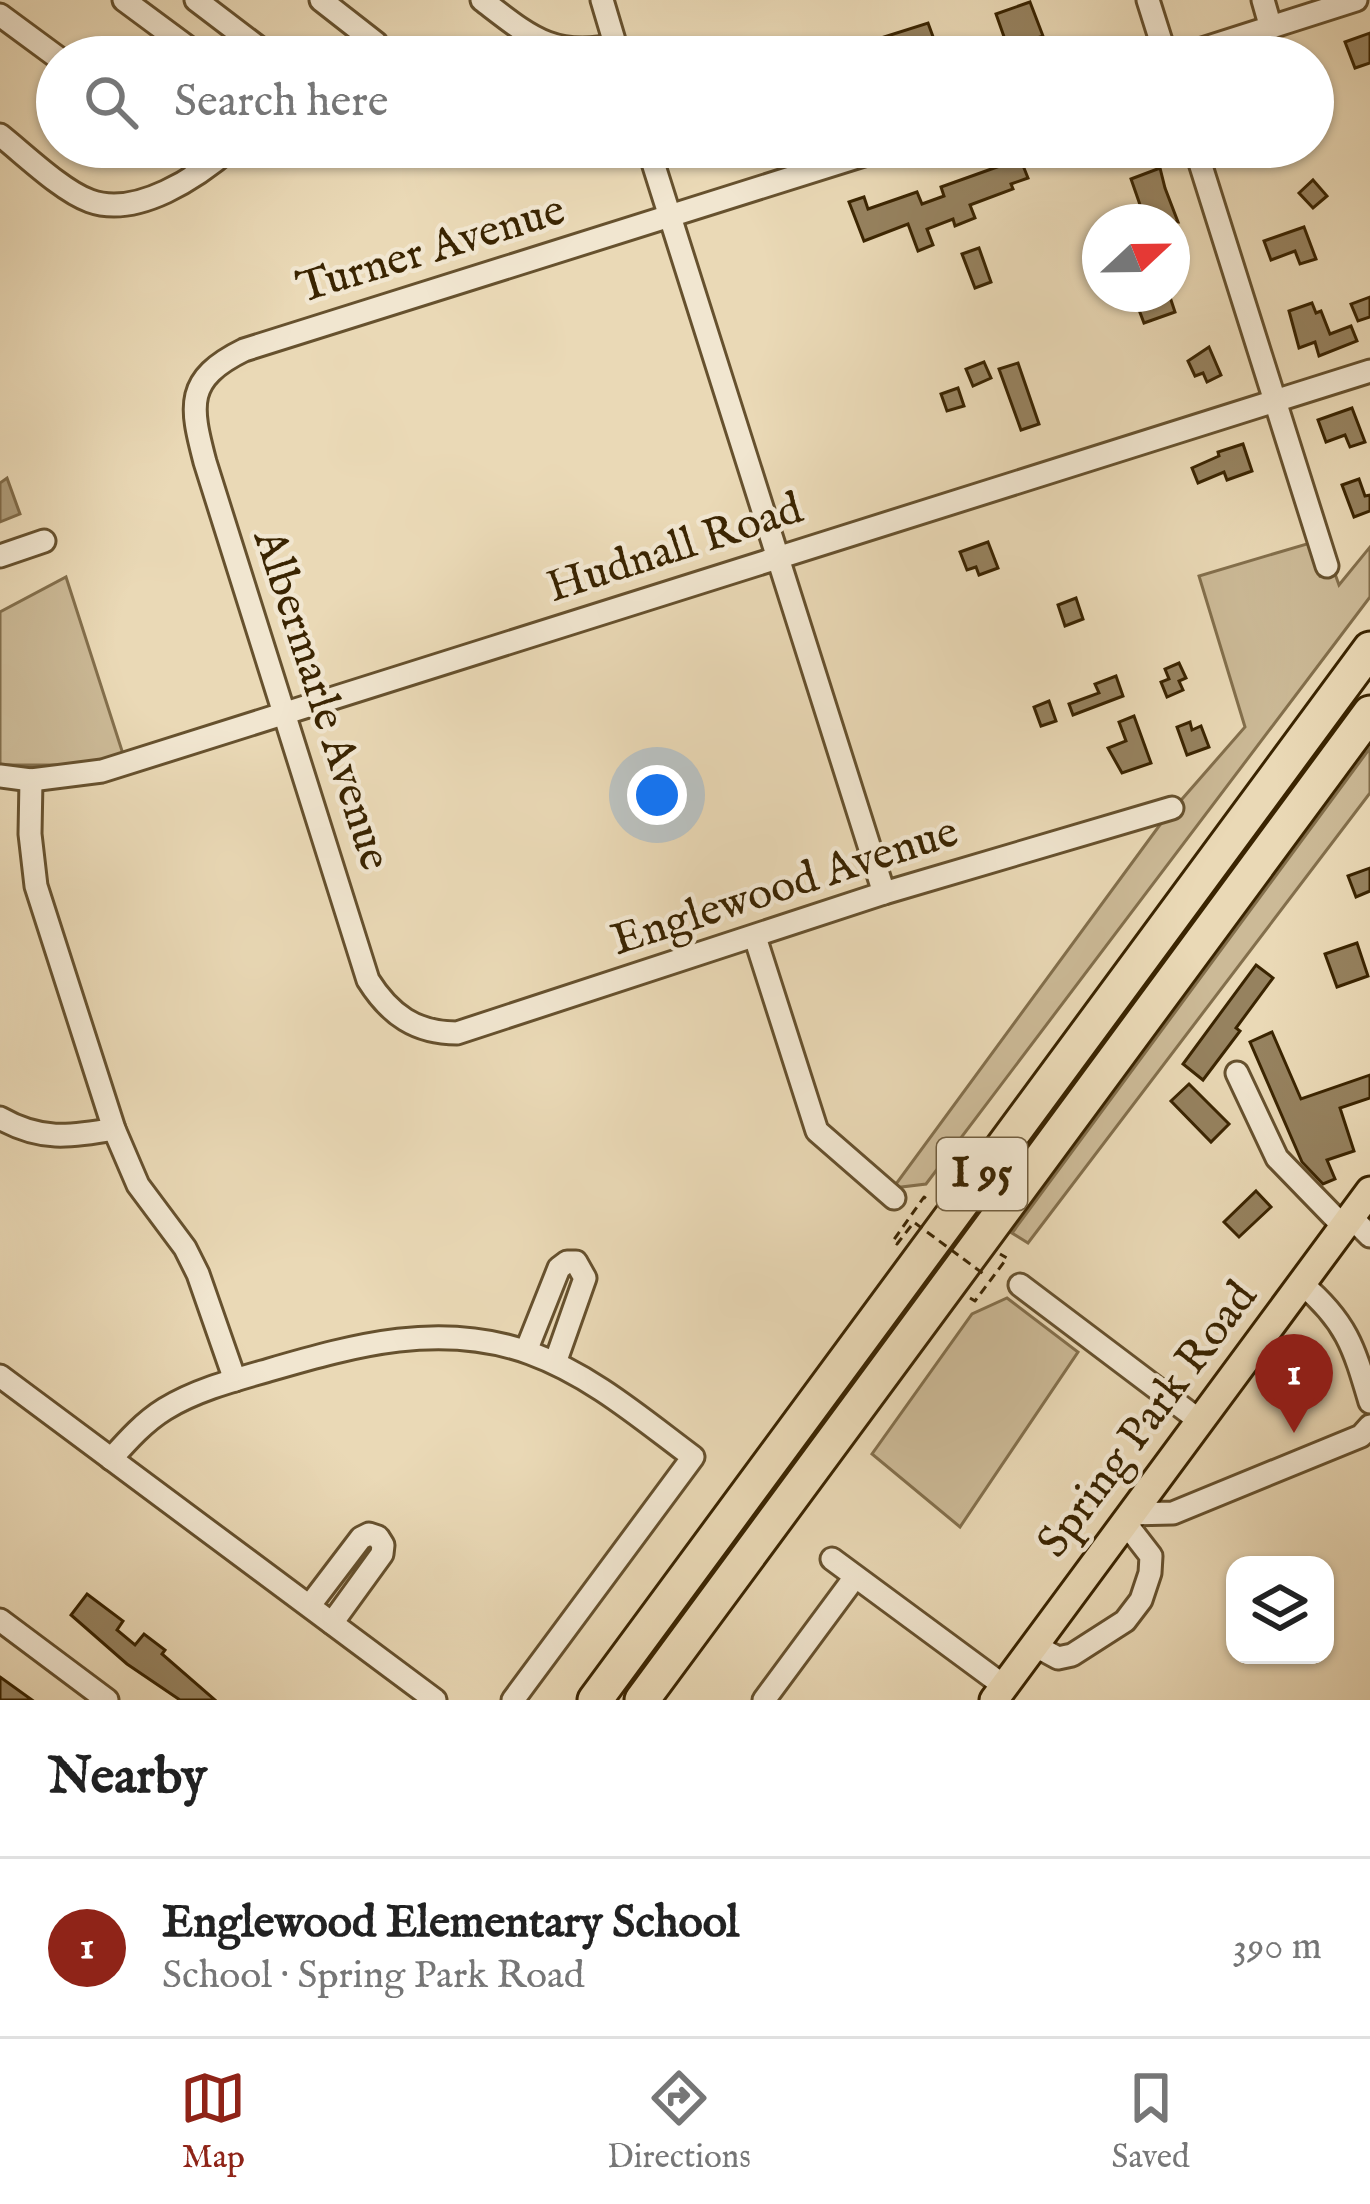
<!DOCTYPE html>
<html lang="en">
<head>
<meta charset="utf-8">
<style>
  :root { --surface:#fff; --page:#f2f2f2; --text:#222; --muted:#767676; --line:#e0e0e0; --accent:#8f2418 }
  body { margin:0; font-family:"IM FELL English",serif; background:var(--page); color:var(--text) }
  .controls { position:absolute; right:36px; bottom:36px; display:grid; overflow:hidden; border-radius:24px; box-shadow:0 3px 9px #0004 }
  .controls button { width:108px; height:108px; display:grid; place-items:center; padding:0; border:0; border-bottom:3px solid var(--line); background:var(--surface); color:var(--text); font:60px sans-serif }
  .compass { position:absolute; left:1082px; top:204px; width:108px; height:108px; border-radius:50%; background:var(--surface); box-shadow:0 3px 9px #0004; rotate:68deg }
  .you { position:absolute; left:657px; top:795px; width:42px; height:42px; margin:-30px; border:9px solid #fff; border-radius:50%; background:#1a73e8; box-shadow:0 0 0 18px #1a73e833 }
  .badge { display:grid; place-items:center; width:78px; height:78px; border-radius:50%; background:var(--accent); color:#fff; font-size:39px; font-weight:700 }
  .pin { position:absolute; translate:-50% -99px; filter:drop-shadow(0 3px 6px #0008) }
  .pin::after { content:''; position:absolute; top:63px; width:42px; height:36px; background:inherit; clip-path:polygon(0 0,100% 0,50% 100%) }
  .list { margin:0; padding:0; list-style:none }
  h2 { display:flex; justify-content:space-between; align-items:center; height:156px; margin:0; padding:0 48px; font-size:51px }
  h2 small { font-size:39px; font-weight:400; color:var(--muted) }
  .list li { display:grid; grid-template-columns:78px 1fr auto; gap:36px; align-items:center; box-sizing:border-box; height:180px; padding:0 48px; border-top:3px solid var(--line) }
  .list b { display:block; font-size:45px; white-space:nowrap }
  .list p { margin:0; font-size:39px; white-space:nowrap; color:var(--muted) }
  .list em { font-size:39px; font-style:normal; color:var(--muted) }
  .icon { flex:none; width:66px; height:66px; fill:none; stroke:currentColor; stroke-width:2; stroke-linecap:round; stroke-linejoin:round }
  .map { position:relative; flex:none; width:1370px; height:1700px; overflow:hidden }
  .search { position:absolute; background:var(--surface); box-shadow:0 3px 9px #0004; left:36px; right:36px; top:36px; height:132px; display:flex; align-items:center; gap:30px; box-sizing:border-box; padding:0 42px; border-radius:66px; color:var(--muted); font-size:45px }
  .sheet { height:336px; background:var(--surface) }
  nav { display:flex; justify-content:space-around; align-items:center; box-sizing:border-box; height:168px; border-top:3px solid var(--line); background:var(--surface); font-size:33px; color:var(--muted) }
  nav a { display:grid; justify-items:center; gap:6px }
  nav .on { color:var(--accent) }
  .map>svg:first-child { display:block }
  .green { fill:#ccba97; stroke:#836f4c; stroke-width:3 }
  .water { fill:#ae9b78; stroke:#806b48; stroke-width:3 }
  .building { fill:#96825f; stroke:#3a2401; stroke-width:3 }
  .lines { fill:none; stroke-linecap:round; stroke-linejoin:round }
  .minor-casing { stroke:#66512e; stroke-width:27 }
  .major-casing { stroke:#3a2401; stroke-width:33 }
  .highway-casing { stroke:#3a2401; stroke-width:39 }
  .path { stroke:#3a2401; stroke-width:3; stroke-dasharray:9 6; stroke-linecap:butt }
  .minor { stroke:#f1e6d0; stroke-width:21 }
  .major { stroke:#ead9b6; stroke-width:27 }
  .highway { stroke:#ead9b6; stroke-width:33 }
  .path-bridge { stroke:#3a2401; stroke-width:3; stroke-dasharray:9 6; stroke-linecap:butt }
  .labels { text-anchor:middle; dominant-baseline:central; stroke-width:9; stroke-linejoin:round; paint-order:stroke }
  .shield { fill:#f1e6d0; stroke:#715e3f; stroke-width:3 }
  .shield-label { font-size:42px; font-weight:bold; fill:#3a2401 }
  .street-label { font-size:45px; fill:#3a2401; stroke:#f1e6d0 }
</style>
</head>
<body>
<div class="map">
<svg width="1370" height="1700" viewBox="0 0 1370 1700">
  <rect width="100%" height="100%" fill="#ead9b6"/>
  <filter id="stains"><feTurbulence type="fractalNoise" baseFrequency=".00167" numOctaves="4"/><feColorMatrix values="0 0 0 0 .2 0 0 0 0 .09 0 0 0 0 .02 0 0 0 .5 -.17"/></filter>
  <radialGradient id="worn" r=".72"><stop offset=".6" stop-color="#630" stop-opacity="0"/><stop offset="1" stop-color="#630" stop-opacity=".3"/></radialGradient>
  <g class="green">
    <path d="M1310 543 1320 576 1334 571 1339 585 1370 547V597L926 1184 893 1188 1162 822 1245 727 1199 576Z"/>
    <path d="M66 577 124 757 72 765H0V612Z"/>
    <path d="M1370 748V793L1028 1243 1012 1233Z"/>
    <path d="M1007 1298 1078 1352 960 1527 872 1454 972 1314Z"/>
  </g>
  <path class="water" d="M7 478 20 514 0 522V483Z"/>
  <g class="building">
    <path d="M1030 2 1043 36 1008 48 996 14Z"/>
    <path d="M928 23 939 53 974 41 980 57H891L884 37Z"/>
    <path d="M1370 33V63L1355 68 1345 42Z"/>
    <path d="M990 147H1010L1014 160 1020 158 1028 178 1011 184 1013 189 970 205 975 218 955 226 953 219 927 229 933 245 918 251 908 224 864 241 849 202 864 197 868 209 917 192 922 204 944 196 941 187 997 167Z"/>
    <path d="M1160 168 1165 188 1178 222H1146L1131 179Z"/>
    <path d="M1313 180 1327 196 1313 208 1299 193Z"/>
    <path d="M1304 227 1316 259 1300 264 1295 251 1271 260 1264 241Z"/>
    <path d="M979 248 991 282 975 288 962 254Z"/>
    <path d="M1133 294H1169L1175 312 1144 323Z"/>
    <path d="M1370 297V317L1358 321 1351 304Z"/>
    <path d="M1312 303 1316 313 1321 311 1330 334 1351 326 1357 341 1319 356 1315 342 1299 348 1289 311Z"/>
    <path d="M1209 347 1221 375 1207 382 1203 373 1195 376 1188 361Z"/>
    <path d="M984 362 991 378 973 386 966 369Z"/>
    <path d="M1018 363 1039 424 1021 430 999 369Z"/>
    <path d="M958 388 964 406 947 411 941 394Z"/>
    <path d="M1352 408 1365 442 1350 447 1345 435 1326 442 1318 420Z"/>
    <path d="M1243 444 1252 471 1227 480 1224 472 1198 483 1192 468 1219 456 1218 452Z"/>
    <path d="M1359 479 1365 496 1370 495V511L1354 517 1342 485Z"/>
    <path d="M988 542 998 568 979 575 976 567 967 570 960 552Z"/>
    <path d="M1076 598 1083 619 1065 626 1058 605Z"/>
    <path d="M1179 663 1186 678 1179 681 1183 690 1167 697 1161 682 1169 679 1165 669Z"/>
    <path d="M1116 676 1123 696 1073 715 1069 704 1099 693 1095 684Z"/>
    <path d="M1049 701 1056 721 1041 726 1034 707Z"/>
    <path d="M1134 716 1151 763 1122 773 1108 748 1126 741 1119 722Z"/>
    <path d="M1190 722 1192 730 1201 726 1209 747 1187 755 1177 727Z"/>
    <path d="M1370 868V891L1356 897 1348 876Z"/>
    <path d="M1357 943 1368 976 1337 987 1325 954Z"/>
    <path d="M1256 965 1273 978 1236 1028 1240 1031 1203 1080 1183 1064Z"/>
    <path d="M1272 1032 1301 1099 1370 1075V1098L1340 1108 1354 1151 1327 1160 1335 1179 1323 1184 1302 1162 1250 1042Z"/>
    <path d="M1189 1084 1229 1124 1211 1142 1171 1101Z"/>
    <path d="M1256 1191 1271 1207 1239 1237 1224 1222Z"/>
    <path d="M87 1594 123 1621 117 1630 135 1645 144 1634 165 1650 162 1654 215 1700H180L127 1664 71 1615Z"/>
    <path d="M0 1677 32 1700H0Z"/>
  </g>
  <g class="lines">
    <defs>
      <g id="minor">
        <path d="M124 0 201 57"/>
        <path d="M196 0 271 57"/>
        <path d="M321 0 376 43"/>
        <path d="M482 0C529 36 553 59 616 45"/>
        <path d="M602 0 619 57"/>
        <path d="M1148 0 1166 57"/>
        <path d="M1263 0 1271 28"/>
        <path d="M0 15 57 57"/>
        <path d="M1177 57 1356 0"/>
        <path d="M0 135C24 154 62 191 90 201 137 218 198 177 232 147"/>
        <path d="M176 147 202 168"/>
        <path d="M648 147 884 893"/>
        <path d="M889 147 244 350C185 379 190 405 205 462L368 980C390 1015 416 1033 457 1033L884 893 1172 808"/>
        <path d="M1195 147 1327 566"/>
        <path d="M0 556 44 541"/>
        <path d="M0 776 31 780 102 771 1370 371"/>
        <path d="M31 780 30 834 36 886 114 1129 138 1185 185 1248 198 1274 235 1380"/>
        <path d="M755 937 817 1131 894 1198"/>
        <path d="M1237 1073 1277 1158 1343 1226"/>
        <path d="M0 1118C40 1141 70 1137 114 1129"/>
        <path d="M1351 1217 1370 1236"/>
        <path d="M1302 1284C1347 1322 1354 1348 1370 1402"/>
        <path d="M1020 1285 1200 1421"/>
        <path d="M526 1351 559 1268 567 1262H576L585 1278 555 1363"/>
        <path d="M0 1376 435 1700"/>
        <path d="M111 1459C128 1440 144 1422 165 1409 196 1390 234 1380 269 1370 355 1345 441 1321 530 1353 591 1375 642 1419 693 1457L513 1700"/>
        <path d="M1129 1514 1173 1513 1361 1436 1370 1426"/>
        <path d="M832 1559 1004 1686"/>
        <path d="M310 1605 361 1538 369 1534 378 1537 383 1545 382 1554 332 1623"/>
        <path d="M0 1620 107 1700"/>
        <path d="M1034 1645 1058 1658 1072 1655 1125 1621 1141 1600 1150 1573 1151 1556 1124 1521"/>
        <path d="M764 1700 855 1577"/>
      </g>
      <path id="major" d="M994 1700 1370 1191"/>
      <g id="highway">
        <path d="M595 1700 1370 649"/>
        <path d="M642 1700 1370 713"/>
      </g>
    </defs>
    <use href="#minor" class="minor-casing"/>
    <use href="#major" class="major-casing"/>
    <use href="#highway" class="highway-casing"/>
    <g class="path">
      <path d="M911 1226 897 1244 893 1241 924 1197 929 1201"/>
      <path d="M970 1298 975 1301 1007 1258 1000 1254"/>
    </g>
    <use href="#minor" class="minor"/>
    <use href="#major" class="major"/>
    <use href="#highway" class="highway"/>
    <path class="path-bridge" d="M915 1223 985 1275"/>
  </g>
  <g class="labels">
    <rect class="shield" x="937" y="1138" width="90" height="72" rx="9"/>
    <g class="shield-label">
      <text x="982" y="1174">I 95</text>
    </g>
    <g class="street-label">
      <text transform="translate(431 250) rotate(-17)">Turner Avenue</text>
      <text transform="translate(675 549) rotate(-18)">Hudnall Road</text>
      <text transform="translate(321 700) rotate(72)">Albermarle Avenue</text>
      <text transform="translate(785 887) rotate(-18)">Englewood Avenue</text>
      <text transform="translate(1148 1420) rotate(-53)">Spring Park Road</text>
    </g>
  </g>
  <rect width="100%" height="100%" filter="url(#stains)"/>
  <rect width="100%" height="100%" fill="url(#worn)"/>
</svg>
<div class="controls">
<button><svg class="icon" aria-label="layers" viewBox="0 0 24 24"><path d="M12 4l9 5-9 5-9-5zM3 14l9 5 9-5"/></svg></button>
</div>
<svg class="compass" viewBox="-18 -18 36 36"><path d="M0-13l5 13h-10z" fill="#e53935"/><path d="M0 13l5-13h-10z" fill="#767676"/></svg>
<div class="you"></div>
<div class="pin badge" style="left:1294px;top:1433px">1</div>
<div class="search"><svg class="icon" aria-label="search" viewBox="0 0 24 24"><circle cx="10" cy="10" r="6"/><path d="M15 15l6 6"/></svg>Search here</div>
</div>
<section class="sheet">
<h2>Nearby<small></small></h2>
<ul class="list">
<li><span class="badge">1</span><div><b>Englewood Elementary School</b><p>School · Spring Park Road</p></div><em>390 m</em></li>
</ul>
</section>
<nav>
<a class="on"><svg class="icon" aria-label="map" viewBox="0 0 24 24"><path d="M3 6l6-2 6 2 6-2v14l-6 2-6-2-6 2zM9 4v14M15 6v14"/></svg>Map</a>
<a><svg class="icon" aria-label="directions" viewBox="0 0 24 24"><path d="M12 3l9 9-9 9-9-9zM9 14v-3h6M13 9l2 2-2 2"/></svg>Directions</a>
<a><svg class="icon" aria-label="saved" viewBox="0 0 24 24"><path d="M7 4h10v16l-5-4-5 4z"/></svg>Saved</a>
</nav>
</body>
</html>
